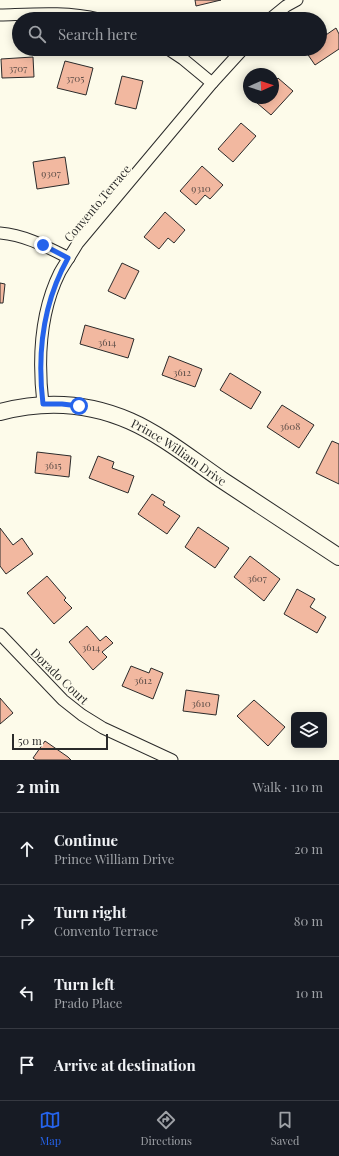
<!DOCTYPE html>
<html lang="en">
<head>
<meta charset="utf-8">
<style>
  :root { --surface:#171b24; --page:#20242c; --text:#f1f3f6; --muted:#9ea1a6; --line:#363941; --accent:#2563eb }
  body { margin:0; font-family:"Playfair Display",serif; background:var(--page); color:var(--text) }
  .controls { position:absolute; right:12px; bottom:12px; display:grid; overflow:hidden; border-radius:6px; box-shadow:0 2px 10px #0003 }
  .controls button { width:36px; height:36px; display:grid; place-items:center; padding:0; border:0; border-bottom:1px solid var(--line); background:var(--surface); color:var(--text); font:20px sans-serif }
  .compass { position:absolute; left:243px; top:68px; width:36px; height:36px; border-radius:50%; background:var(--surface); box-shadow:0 2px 10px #0003; rotate:87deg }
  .scale { position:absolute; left:12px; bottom:10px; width:96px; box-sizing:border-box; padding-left:4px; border:2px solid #2b2b2b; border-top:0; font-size:11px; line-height:14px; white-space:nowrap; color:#2b2b2b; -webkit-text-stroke:3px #fdfbea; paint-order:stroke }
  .stop { position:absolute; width:12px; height:12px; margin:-9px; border:3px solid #2563eb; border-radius:50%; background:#fff }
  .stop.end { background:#2563eb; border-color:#fff; box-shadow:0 1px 4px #0008 }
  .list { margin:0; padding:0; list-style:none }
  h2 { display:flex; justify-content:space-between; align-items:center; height:52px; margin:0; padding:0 16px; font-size:17px }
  h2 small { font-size:13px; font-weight:400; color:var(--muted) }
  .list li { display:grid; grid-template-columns:26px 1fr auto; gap:12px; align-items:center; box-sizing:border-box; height:72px; padding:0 16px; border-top:1px solid var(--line) }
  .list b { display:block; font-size:15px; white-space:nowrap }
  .list p { margin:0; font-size:13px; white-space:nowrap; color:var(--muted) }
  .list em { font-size:13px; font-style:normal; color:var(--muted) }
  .icon { flex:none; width:22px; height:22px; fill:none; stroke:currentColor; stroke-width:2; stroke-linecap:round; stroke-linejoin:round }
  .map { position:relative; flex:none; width:339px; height:760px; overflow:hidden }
  .search { position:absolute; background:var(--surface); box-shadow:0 2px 10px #0003; left:12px; right:12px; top:12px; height:44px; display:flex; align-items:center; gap:10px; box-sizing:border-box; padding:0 14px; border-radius:22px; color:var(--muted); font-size:15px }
  .sheet { height:340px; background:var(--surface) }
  nav { display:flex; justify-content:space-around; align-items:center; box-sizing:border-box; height:56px; border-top:1px solid var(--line); background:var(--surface); font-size:11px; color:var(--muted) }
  nav a { display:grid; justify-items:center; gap:2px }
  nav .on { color:var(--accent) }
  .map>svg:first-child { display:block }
  .building { fill:#f2b8a0; stroke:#2b2b2b }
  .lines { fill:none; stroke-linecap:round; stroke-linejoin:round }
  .street-casing { stroke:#2b2b2b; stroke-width:13 }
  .secondary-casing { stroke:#2b2b2b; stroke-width:18 }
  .street { stroke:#fdfbea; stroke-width:11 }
  .secondary { stroke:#fdfbea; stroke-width:16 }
  .route { stroke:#2563eb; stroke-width:5 }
  .labels { text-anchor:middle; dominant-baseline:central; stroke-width:3; stroke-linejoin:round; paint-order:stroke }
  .number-label { font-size:10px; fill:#5d4e48 }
  .street-label { font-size:12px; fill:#2b2b2b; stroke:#fdfbea }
</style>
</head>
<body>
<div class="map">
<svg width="339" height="760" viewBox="0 0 339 760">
  <rect width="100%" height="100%" fill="#fdfbea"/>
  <g class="building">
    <path d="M195 0H221L196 6Z"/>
    <path d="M336 28 339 34V49L315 65 304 49H320V39Z"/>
    <path d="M33 57 34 77 2 78 1 59Z"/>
    <path d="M65 61 93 68 86 95 57 88Z"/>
    <path d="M122 76 143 81 136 109 115 104Z"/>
    <path d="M278 78 293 91 271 115 257 103 261 98H273V84Z"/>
    <path d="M241 123 256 136 233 162 218 149Z"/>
    <path d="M65 157 69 184 37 189 33 162Z"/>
    <path d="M202 166 223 185 210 199 205 195 196 205 180 191Z"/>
    <path d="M165 212 185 230 174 243 168 238 159 249 144 237Z"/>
    <path d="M122 263 139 271 125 299 108 291Z"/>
    <path d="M0 283 5 284 3 303H0Z"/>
    <path d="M85 325 134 339 128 358 80 344Z"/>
    <path d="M169 356 202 369 195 387 162 375Z"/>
    <path d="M230 373 261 392 251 409 220 390Z"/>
    <path d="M282 405 314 425 299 448 267 427Z"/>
    <path d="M332 441 339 444V484L316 473Z"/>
    <path d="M37 452 71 456 69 477 35 473Z"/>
    <path d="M98 456 114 462 112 468 134 476 128 493 89 478Z"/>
    <path d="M152 494 165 502 163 505 180 516 167 534 138 514Z"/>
    <path d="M198 527 229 548 215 568 185 547Z"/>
    <path d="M0 528 13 545 22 538 33 554 6 574 0 566Z"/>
    <path d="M250 556 280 579 264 601 234 577Z"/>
    <path d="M47 576 66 598 64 600 72 608 54 624 27 593Z"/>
    <path d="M297 589 315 599 310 607 326 617 317 633 284 614Z"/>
    <path d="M87 626 100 641 106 636 113 643 102 652 107 657 93 670 69 642Z"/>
    <path d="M131 666 149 673 151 668 163 673 153 699 122 686Z"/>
    <path d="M186 690 219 695 216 715 183 711Z"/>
    <path d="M0 698 13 713 0 724Z"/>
    <path d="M254 700 285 727 268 746 237 716Z"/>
    <path d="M45 741 68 757 71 760H36L33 758Z"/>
  </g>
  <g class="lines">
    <defs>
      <g id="street">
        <path d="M0 15C33 14 66 11 99 19"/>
        <path d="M270 19 286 6 297 0"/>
        <path d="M168 49 183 59 212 83"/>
        <path d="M0 233C25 235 47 247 69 258"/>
        <path d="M43 404C38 361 40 312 60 272 66 262 72 253 78 243L212 83 243 49"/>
        <path d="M0 634 63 700 82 715 103 728 172 760"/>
      </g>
      <g id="secondary">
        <path id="s1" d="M0 412C45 400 87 402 130 421 162 435 194 461 222 480 261 506 300 531 339 557"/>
      </g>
    </defs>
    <use href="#street" class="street-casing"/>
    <use href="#secondary" class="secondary-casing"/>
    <use href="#street" class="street"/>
    <use href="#secondary" class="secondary"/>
  </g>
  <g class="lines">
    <path class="route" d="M43 245 68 258C43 303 37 354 43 404H62L79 406"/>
  </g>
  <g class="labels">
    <g class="number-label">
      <text x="18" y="68">3707</text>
      <text x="75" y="78">3705</text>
      <text x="51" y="173">9307</text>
      <text x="201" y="188">9310</text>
      <text x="107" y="342">3614</text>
      <text x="182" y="372">3612</text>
      <text x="290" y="426">3608</text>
      <text x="53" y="465">3615</text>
      <text x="257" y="578">3607</text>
      <text x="91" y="647">3614</text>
      <text x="143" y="680">3612</text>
      <text x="201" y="703">3610</text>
    </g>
    <g class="street-label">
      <text transform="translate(97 203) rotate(-50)">Convento Terrace</text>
      <text stroke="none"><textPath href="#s1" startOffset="191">Prince William Drive</textPath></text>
      <text transform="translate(60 676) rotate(44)">Dorado Court</text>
    </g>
  </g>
</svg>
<div class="controls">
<button><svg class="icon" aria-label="layers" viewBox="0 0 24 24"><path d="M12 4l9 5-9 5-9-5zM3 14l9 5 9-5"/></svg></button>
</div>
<svg class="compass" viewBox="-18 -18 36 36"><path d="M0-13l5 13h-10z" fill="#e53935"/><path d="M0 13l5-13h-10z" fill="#9ea1a6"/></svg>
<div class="scale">50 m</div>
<div class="stop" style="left:79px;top:406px"></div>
<div class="stop end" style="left:43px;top:245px"></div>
<div class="search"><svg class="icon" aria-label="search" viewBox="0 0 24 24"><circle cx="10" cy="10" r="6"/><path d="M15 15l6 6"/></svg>Search here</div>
</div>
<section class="sheet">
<h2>2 min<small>Walk · 110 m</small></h2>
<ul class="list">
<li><svg class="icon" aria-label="ahead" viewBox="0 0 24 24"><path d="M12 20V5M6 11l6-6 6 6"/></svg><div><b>Continue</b><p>Prince William Drive</p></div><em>20 m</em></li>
<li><svg class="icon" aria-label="right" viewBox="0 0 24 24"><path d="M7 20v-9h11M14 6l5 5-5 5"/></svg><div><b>Turn right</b><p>Convento Terrace</p></div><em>80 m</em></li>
<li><svg class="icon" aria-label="left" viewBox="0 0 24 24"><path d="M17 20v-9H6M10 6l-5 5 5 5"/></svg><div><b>Turn left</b><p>Prado Place</p></div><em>10 m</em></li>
<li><svg class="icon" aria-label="arrive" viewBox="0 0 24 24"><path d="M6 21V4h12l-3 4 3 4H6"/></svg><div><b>Arrive at destination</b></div></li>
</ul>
</section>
<nav>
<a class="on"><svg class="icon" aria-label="map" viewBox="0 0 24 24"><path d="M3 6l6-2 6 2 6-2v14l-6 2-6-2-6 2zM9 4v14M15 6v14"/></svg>Map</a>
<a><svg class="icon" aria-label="directions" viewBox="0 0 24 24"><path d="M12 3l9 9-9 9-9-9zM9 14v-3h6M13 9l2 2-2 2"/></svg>Directions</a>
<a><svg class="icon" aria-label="saved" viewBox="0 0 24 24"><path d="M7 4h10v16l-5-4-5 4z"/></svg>Saved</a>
</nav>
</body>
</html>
